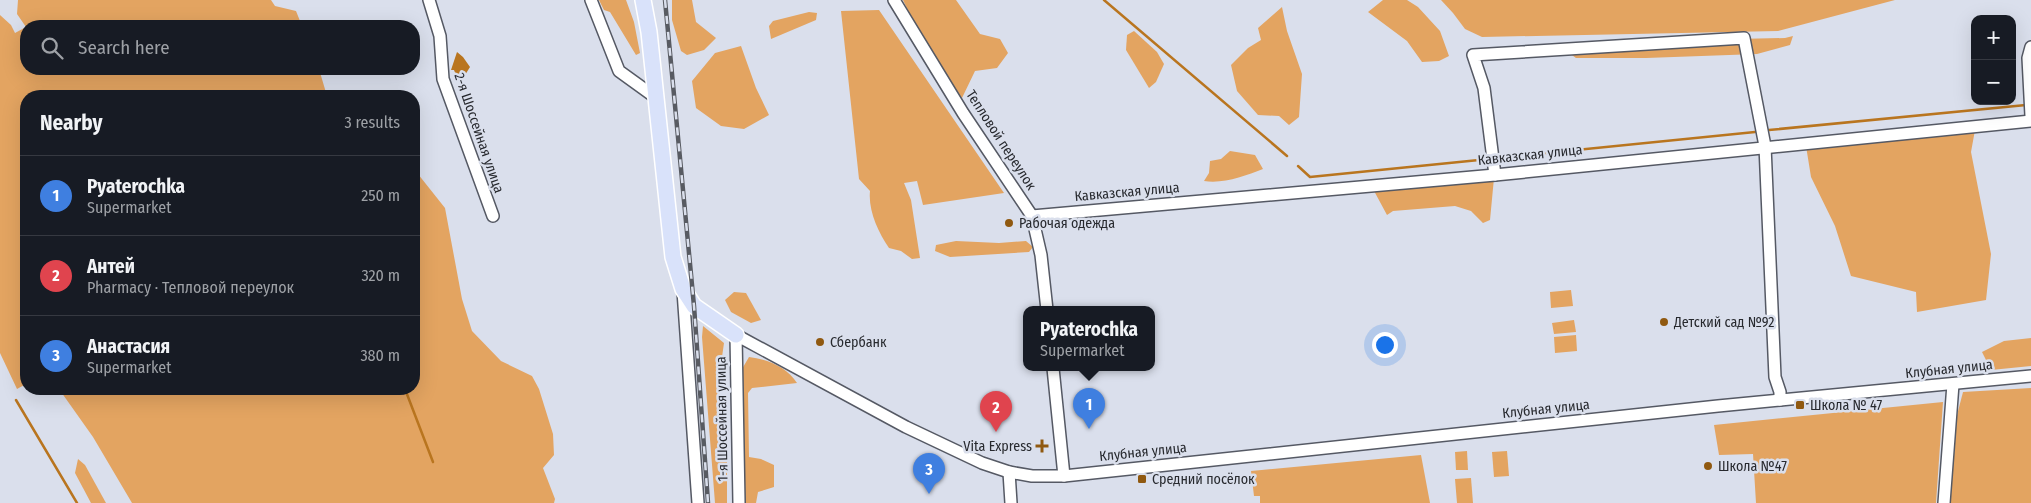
<!DOCTYPE html>
<html lang="en">
<head>
<meta charset="utf-8">
<style>
  :root { --surface:#171b24; --page:#20242c; --text:#f1f3f6; --muted:#9ea1a6; --line:#363941; --accent:#d93025 }
  body { margin:0; font-family:"Fira Sans Condensed",sans-serif; background:var(--page); color:var(--text) }
  .controls { position:absolute; right:15px; top:15px; display:grid; overflow:hidden; border-radius:10px; box-shadow:0 5px 20px #0002 }
  .controls button { width:45px; height:45px; display:grid; place-items:center; padding:0; border:0; border-bottom:1px solid var(--line); background:var(--surface); color:var(--text); font:25px sans-serif }
  .you { position:absolute; left:1384px; top:344px; width:18px; height:18px; margin:-12px; border:4px solid #fff; border-radius:50%; background:#1a73e8; box-shadow:0 0 0 8px #1a73e833 }
  .badge { display:grid; place-items:center; width:32px; height:32px; border-radius:50%; background:var(--accent); color:#fff; font-size:16px; font-weight:700 }
  .pin { position:absolute; translate:-50% -41px; filter:drop-shadow(0 1px 2px #0008) }
  .pin::after { content:''; position:absolute; top:26px; width:18px; height:15px; background:inherit; clip-path:polygon(0 0,100% 0,50% 100%) }
  .popup { position:absolute; left:1023px; top:306px; width:132px; height:65px; box-sizing:border-box; display:grid; place-content:center; border-radius:10px; background:var(--surface); filter:drop-shadow(0 1px 4px #0005); font-size:16px; white-space:nowrap; color:var(--muted) }
  .popup b { font-size:19px; color:var(--text) }
  .popup::after { content:''; position:absolute; left:50%; top:100%; margin-left:-10px; border:10px solid transparent; border-top-color:var(--surface) }
  .list { margin:0; padding:0; list-style:none }
  h2 { display:flex; justify-content:space-between; align-items:center; height:65px; margin:0; padding:0 20px; font-size:21px }
  h2 small { font-size:16px; font-weight:400; color:var(--muted) }
  .list li { display:grid; grid-template-columns:32px 1fr auto; gap:15px; align-items:center; box-sizing:border-box; height:80px; padding:0 20px; border-top:1px solid var(--line) }
  .list b { display:block; font-size:19px; white-space:nowrap }
  .list p { margin:0; font-size:16px; white-space:nowrap; color:var(--muted) }
  .list em { font-size:16px; font-style:normal; color:var(--muted) }
  .icon { flex:none; width:28px; height:28px; fill:none; stroke:currentColor; stroke-width:2; stroke-linecap:round; stroke-linejoin:round }
  .map { position:relative; flex:none; width:2031px; height:503px; overflow:hidden }
  .search { position:absolute; background:var(--surface); box-shadow:0 5px 20px #0002; left:20px; top:20px; width:400px; height:55px; display:flex; align-items:center; gap:12px; box-sizing:border-box; padding:0 18px; border-radius:20px; color:var(--muted); font-size:19px }
  .panel { position:absolute; background:var(--surface); box-shadow:0 5px 20px #0002; left:20px; top:90px; width:400px; height:305px; border-radius:20px }
  .map>svg:first-child { display:block }
  .green { fill:#e3a461 }
  .water { fill:#b9751f }
  .lines { fill:none; stroke-linecap:round; stroke-linejoin:round }
  .stream { stroke:#b9751f; stroke-width:2.5 }
  .minor-casing { stroke:#555964; stroke-width:14 }
  .major-casing { stroke:#fff; stroke-width:18 }
  .minor { stroke:#fff; stroke-width:11 }
  .major { stroke:#d9e2fa; stroke-width:15 }
  .rail-casing { stroke:#585b62; stroke-width:4.5 }
  .rail { stroke:#dadfec; stroke-width:2.5; stroke-dasharray:8; stroke-linecap:butt }
  .poi-dot { fill:#905910; stroke:#dadfec; stroke-width:2 }
  .labels { text-anchor:middle; dominant-baseline:central; stroke-width:5; stroke-linejoin:round; paint-order:stroke }
  .street-label { font-size:14px; fill:#27292e; stroke:#dadfec }
  .poi-label { font-size:14px; fill:#27292e; stroke:#dadfec; text-anchor:start }
</style>
</head>
<body>
<div class="map">
<svg width="2031" height="503" viewBox="0 0 2031 503">
  <rect width="100%" height="100%" fill="#dadfec"/>
  <g class="green">
    <path d="M18 0H271L275 6 296 11 302 26 26 27 17 14Z"/>
    <path d="M599 0H626L634 22 640 53 636 55 610 12 604 10Z"/>
    <path d="M672 0H692L696 22 716 38 704 50 687 55 681 51 672 20Z"/>
    <path d="M903 0H956L980 34 1000 39 1008 53 997 68 975 71 962 98 924 44Z"/>
    <path d="M1383 0H1407L1418 7 1440 31 1449 56 1439 61 1422 62 1407 41 1368 12Z"/>
    <path d="M1441 0H1895L1778 31 1482 37 1465 29 1453 13Z"/>
    <path d="M1282 7 1287 31 1302 74 1299 117 1289 125 1279 116 1258 115 1237 91 1231 65 1248 48 1261 40 1258 28Z"/>
    <path d="M879 10 1004 193 923 205 917 181 904 183 911 200 920 258 912 259 901 251 889 248C878 232 868 210 870 191L859 179 841 11Z"/>
    <path d="M809 12 817 13 816 20 771 39 769 26 773 21Z"/>
    <path d="M0 15 11 25 15 33 26 27V69H319L327 96H26V384L17 389 0 353Z"/>
    <path d="M1134 31 1157 52 1164 64 1156 82 1149 88 1126 50 1127 35Z"/>
    <path d="M1793 36 1790 45 1757 54 1646 58H1576L1569 53 1562 43 1785 38Z"/>
    <path d="M741 46 756 88 769 115 744 129 721 126 696 108 692 81 715 53Z"/>
    <path d="M1975 130 1971 152 1991 254 1986 300 1917 312 1916 292 1851 276 1835 226 1811 177 1806 146Z"/>
    <path d="M1230 151 1255 155 1263 169C1245 176 1224 184 1204 181L1209 173 1210 161 1221 159Z"/>
    <path d="M414 169 445 208 462 299 472 331 501 361 532 376 539 389 553 434 554 455 543 468 555 499 554 503H132L93 437 59 389H414Z"/>
    <path d="M1494 178 1490 220 1483 223 1471 211 1455 206 1393 211 1387 215 1373 189Z"/>
    <path d="M956 241 999 243 1026 241 1033 247 1029 252 950 257 935 251 936 245Z"/>
    <path d="M1571 290 1573 306 1551 308 1550 292Z"/>
    <path d="M734 292 746 293 761 320 751 323 731 312 725 300Z"/>
    <path d="M1574 320 1576 332 1554 334 1552 323Z"/>
    <path d="M703 326 724 343 719 378 720 416 727 445V503H715L702 337Z"/>
    <path d="M1576 335 1577 351 1555 353 1554 337Z"/>
    <path d="M2031 338V366L1991 370 1982 352 2004 341Z"/>
    <path d="M749 357C767 359 787 367 797 383L752 388 748 393 749 457 761 459 774 465V487L758 492 756 503H743L742 369Z"/>
    <path d="M2031 388V503H1948L1956 419 1963 392Z"/>
    <path d="M1943 402 1936 503H1756L1753 454 1719 455 1714 425Z"/>
    <path d="M1467 451 1468 470H1456L1455 452Z"/>
    <path d="M1507 451 1509 476 1494 477 1492 452Z"/>
    <path d="M1421 455 1430 503H1260V496H1254L1251 471Z"/>
    <path d="M78 459 85 465 106 503H91L75 473Z"/>
    <path d="M1471 478 1473 503H1457L1455 479Z"/>
  </g>
  <path class="water" d="M457 52 463 57 470 67 465 75H456L454 70H451Z"/>
  <g class="lines">
    <g class="stream">
      <path d="M1104 0 1287 156"/>
      <path d="M1769 130 2026 105"/>
      <path d="M1497 158 1755 132"/>
      <path d="M1298 166 1310 177 1489 159"/>
      <path d="M405 389 433 462"/>
      <path d="M16 400 77 503"/>
    </g>
    <defs>
      <g id="minor">
        <path d="M429 0 440 36 443 79 493 216"/>
        <path d="M591 0 619 71 655 97"/>
        <path d="M894 0 963 113 1032 216 1041 255 1047 310"/>
        <path d="M2031 47 2028 58 2031 116"/>
        <path d="M1495 175 1484 88 1473 55 1744 38 1765 146 1775 377 1780 392V400"/>
        <path d="M1032 216 1495 175 2031 121"/>
        <path d="M683 291 698 503"/>
        <path d="M1053 368 1064 476"/>
        <path d="M1009 472 1011 503"/>
        <path d="M739 503 736 335 906 427 982 463 1009 472 1032 476H1064L1718 406 2031 376"/>
        <path d="M1944 503 1953 384"/>
      </g>
      <path id="major" d="M643 0 649 32 673 257 683 289 694 306 736 335"/>
    </defs>
    <use href="#minor" class="minor-casing"/>
    <use href="#major" class="major-casing"/>
    <use href="#minor" class="minor"/>
    <use href="#major" class="major"/>
    <defs>
      <path id="rail" d="M665 0 694 306 708 503"/>
    </defs>
    <use href="#rail" class="rail-casing"/>
    <use href="#rail" class="rail"/>
  </g>
  <g class="poi-dot">
    <circle cx="1009" cy="223" r="5"/>
    <circle cx="1664" cy="322" r="5"/>
    <circle cx="820" cy="342" r="5"/>
    <rect x="1795" y="400" width="10" height="10" rx="2.5"/>
    <path d="M1039.5 438.5h5v5h5v5h-5v5h-5v-5h-5v-5h5z"/>
    <circle cx="1708" cy="466" r="5"/>
    <rect x="1137" y="474" width="10" height="10" rx="2.5"/>
  </g>
  <g class="labels">
    <g class="street-label">
      <text transform="translate(479 133) rotate(71)">2-я Шоссейная улица</text>
      <text transform="translate(1001 140) rotate(57)">Тепловой переулок</text>
      <text transform="translate(1530 155) rotate(-6)">Кавказская улица</text>
      <text transform="translate(1127 192) rotate(-5)">Кавказская улица</text>
      <text transform="translate(1949 369) rotate(-6)">Клубная улица</text>
      <text transform="translate(1546 409) rotate(-6)">Клубная улица</text>
      <text transform="translate(722 419) rotate(-91)">1-я Шоссейная улица</text>
      <text transform="translate(1143 452) rotate(-6)">Клубная улица</text>
    </g>
    <g class="poi-label">
      <text x="1019" y="223">Рабочая одежда</text>
      <text x="1674" y="322">Детский сад №92</text>
      <text x="830" y="342">Сбербанк</text>
      <text x="1810" y="405">Школа № 47</text>
      <text x="1032" y="446" text-anchor="end">Vita Express</text>
      <text x="1718" y="466">Школа №47</text>
      <text x="1152" y="479">Средний посёлок</text>
    </g>
  </g>
</svg>
<div class="controls">
<button>+</button>
<button>−</button>
</div>
<div class="you"></div>
<div class="pin badge" style="left:1089px;top:429px;background:#3f7fe0">1</div>
<div class="popup"><b>Pyaterochka</b>Supermarket</div>
<div class="pin badge" style="left:996px;top:432px;background:#e0444e">2</div>
<div class="pin badge" style="left:929px;top:494px;background:#3f7fe0">3</div>
<div class="search"><svg class="icon" aria-label="search" viewBox="0 0 24 24"><circle cx="10" cy="10" r="6"/><path d="M15 15l6 6"/></svg>Search here</div>
<section class="panel">
<h2>Nearby<small>3 results</small></h2>
<ul class="list">
<li><span class="badge" style="background:#3f7fe0">1</span><div><b>Pyaterochka</b><p>Supermarket</p></div><em>250 m</em></li>
<li><span class="badge" style="background:#e0444e">2</span><div><b>Антей</b><p>Pharmacy · Тепловой переулок</p></div><em>320 m</em></li>
<li><span class="badge" style="background:#3f7fe0">3</span><div><b>Анастасия</b><p>Supermarket</p></div><em>380 m</em></li>
</ul>
</section>
</div>
</body>
</html>
